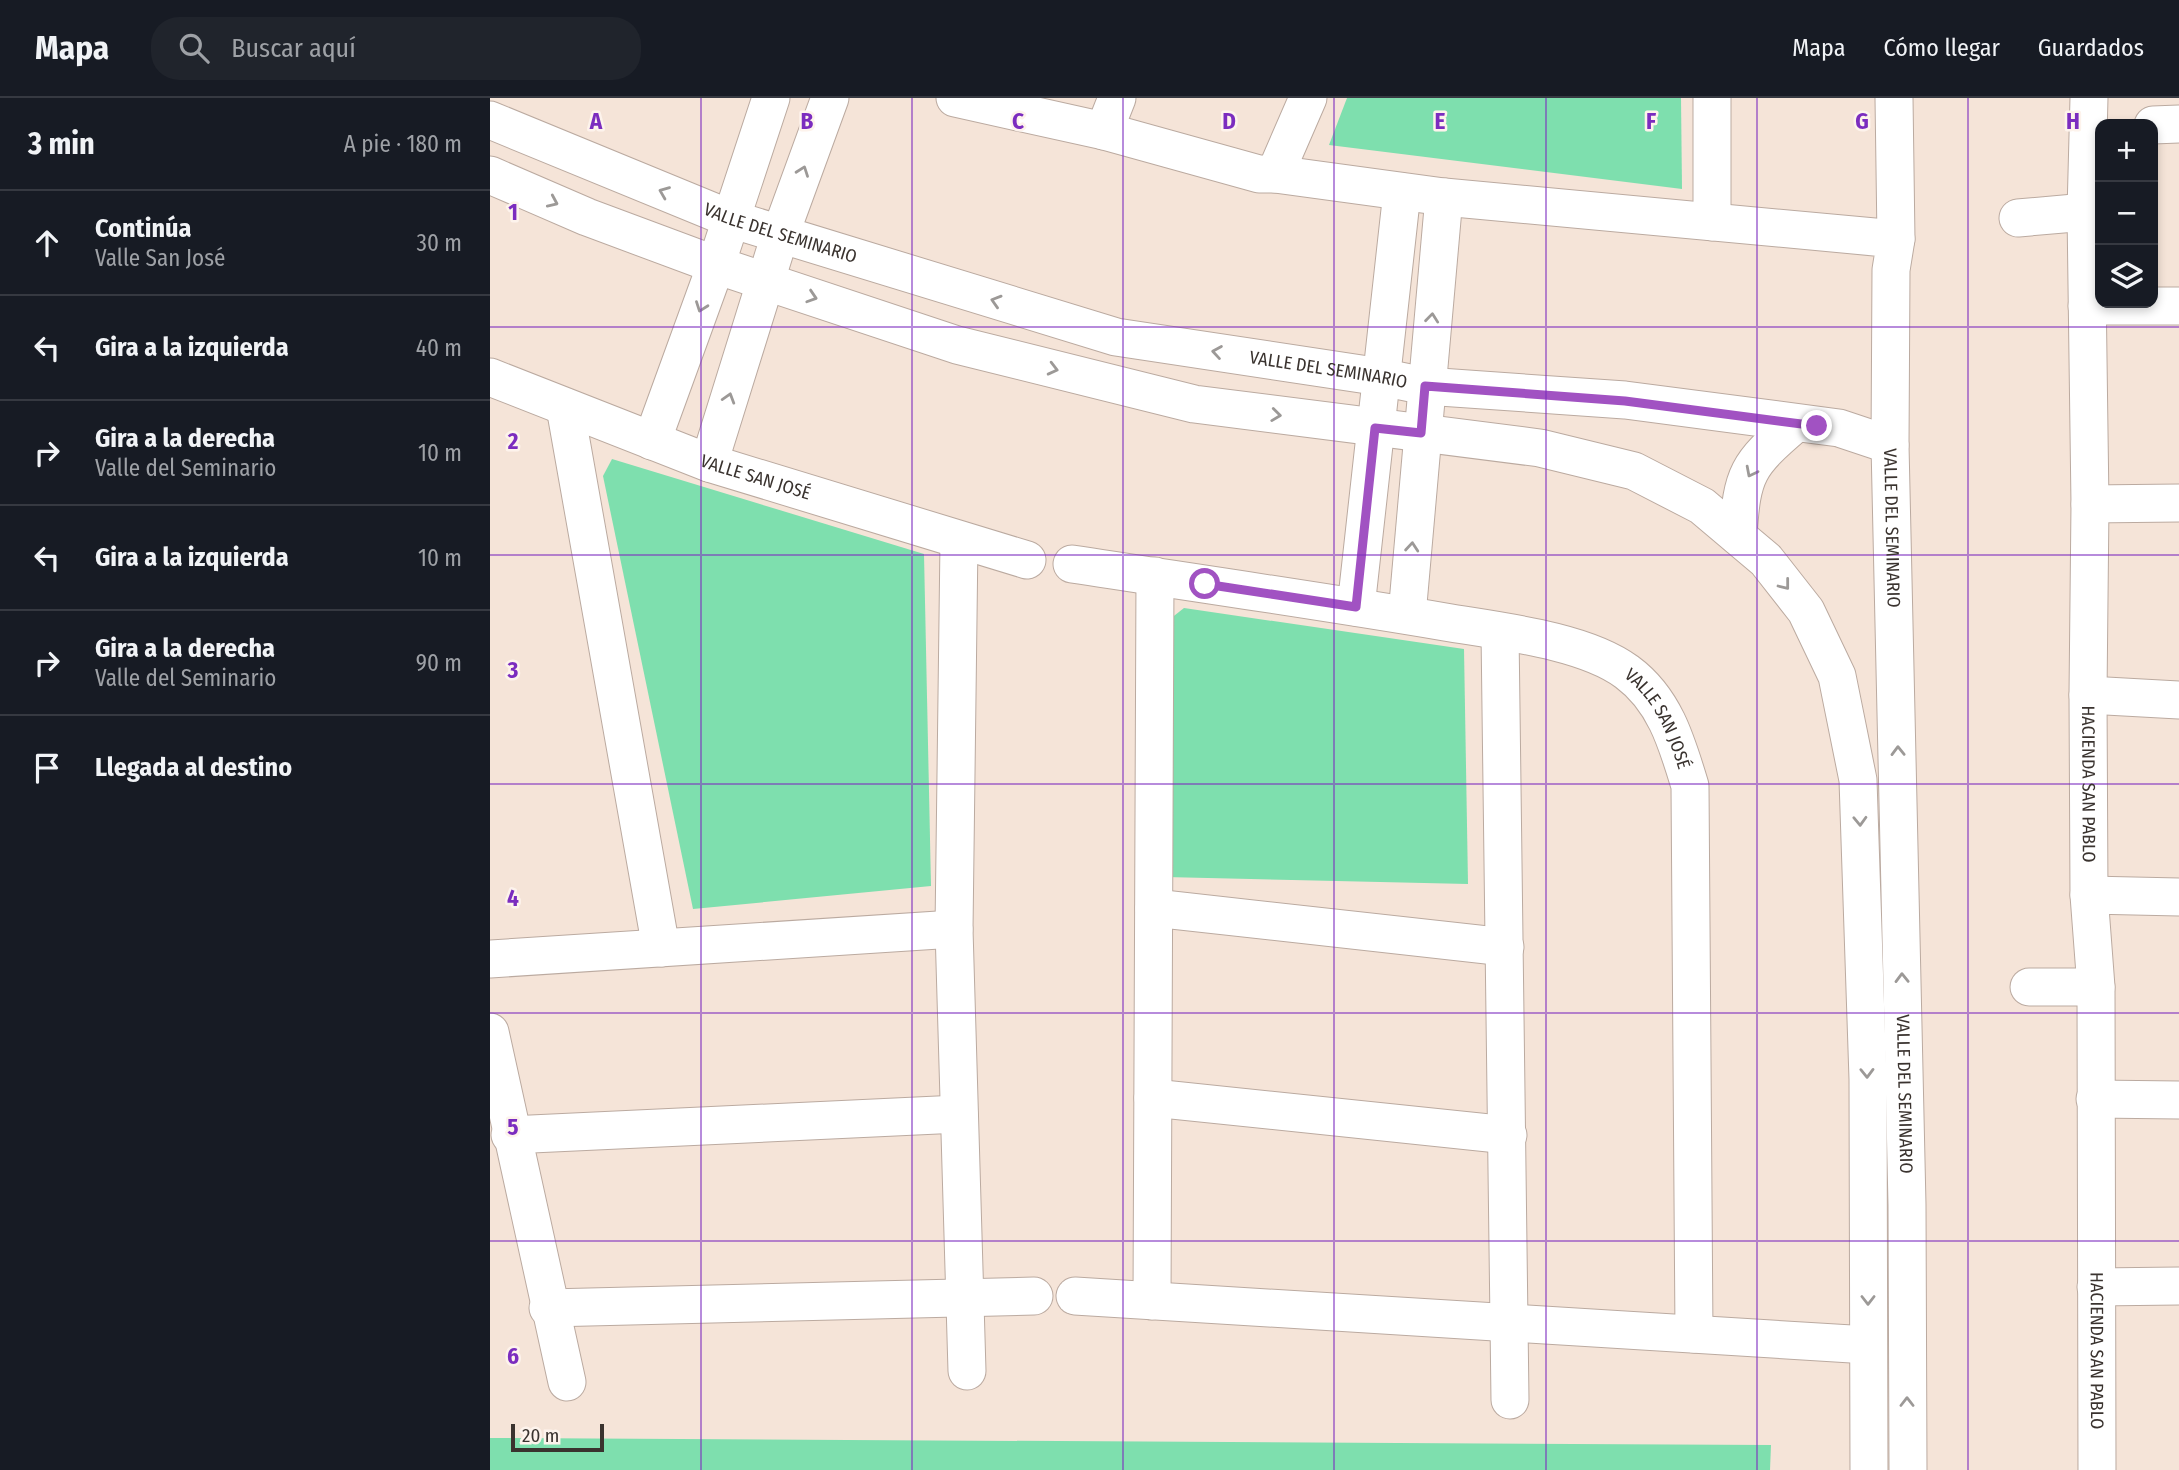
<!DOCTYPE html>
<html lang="es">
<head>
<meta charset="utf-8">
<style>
  :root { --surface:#171b24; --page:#20242c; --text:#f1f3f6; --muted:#9ea1a6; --line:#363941 }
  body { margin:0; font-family:"Fira Sans Condensed",sans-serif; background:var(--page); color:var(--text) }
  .controls { position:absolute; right:21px; top:21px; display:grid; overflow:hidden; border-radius:14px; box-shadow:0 4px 10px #0003 }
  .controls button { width:63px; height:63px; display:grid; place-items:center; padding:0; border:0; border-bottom:2px solid var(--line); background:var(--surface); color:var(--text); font:35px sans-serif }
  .scale { position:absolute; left:21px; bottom:18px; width:93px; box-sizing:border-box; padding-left:7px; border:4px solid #3a332f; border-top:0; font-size:19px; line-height:24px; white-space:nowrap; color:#3a332f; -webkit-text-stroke:5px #fdf3ec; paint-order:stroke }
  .stop { position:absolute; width:21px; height:21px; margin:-16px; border:5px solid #a152c2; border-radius:50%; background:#fff }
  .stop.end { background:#a152c2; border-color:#fff; box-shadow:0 2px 7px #0008 }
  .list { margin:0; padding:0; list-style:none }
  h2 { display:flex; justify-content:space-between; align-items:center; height:91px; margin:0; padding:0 28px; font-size:30px }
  h2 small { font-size:23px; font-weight:400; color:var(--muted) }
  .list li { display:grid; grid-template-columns:46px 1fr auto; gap:21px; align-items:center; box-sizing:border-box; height:105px; padding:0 28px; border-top:2px solid var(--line) }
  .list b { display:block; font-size:26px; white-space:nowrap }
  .list p { margin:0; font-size:23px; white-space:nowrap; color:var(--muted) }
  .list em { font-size:23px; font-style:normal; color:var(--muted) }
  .icon { flex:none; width:38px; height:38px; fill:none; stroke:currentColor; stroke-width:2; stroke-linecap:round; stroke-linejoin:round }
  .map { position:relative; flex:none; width:1689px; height:1372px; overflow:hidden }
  header { display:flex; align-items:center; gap:42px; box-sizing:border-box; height:98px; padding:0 35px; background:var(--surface); border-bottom:2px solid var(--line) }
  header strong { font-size:33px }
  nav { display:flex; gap:38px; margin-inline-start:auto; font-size:24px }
  .search { width:490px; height:63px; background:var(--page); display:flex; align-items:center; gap:18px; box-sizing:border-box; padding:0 24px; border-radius:28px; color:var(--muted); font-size:26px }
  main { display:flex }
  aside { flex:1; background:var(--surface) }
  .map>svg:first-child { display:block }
  .green { fill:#7edfae }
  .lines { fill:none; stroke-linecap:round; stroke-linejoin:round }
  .minor-casing { stroke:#bbaaa0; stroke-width:39 }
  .minor { stroke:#fff; stroke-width:37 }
  .oneway { stroke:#9c9997 }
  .route { stroke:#a152c2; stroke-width:9 }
  .grid { fill:none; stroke:#7b2cbf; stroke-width:2; stroke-opacity:0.55 }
  .labels { text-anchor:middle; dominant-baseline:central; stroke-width:5; stroke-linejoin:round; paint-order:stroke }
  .street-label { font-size:18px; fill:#3a332f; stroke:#fdf3ec }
  .grid-label { font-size:23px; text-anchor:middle; font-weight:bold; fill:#7b2cbf; stroke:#fdf3ec; stroke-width:5; stroke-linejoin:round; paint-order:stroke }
</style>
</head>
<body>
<header>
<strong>Mapa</strong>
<div class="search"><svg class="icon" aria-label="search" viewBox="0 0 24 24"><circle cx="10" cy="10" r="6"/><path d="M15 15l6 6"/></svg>Buscar aquí</div>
<nav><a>Mapa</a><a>Cómo llegar</a><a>Guardados</a></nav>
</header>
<main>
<aside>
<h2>3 min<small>A pie · 180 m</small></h2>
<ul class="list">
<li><svg class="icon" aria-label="ahead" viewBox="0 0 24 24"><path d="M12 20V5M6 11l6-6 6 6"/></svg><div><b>Continúa</b><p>Valle San José</p></div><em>30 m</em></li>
<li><svg class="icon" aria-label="left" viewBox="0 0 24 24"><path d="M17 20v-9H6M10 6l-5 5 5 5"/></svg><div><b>Gira a la izquierda</b></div><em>40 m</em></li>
<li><svg class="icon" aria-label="right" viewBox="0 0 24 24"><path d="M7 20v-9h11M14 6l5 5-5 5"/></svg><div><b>Gira a la derecha</b><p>Valle del Seminario</p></div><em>10 m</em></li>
<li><svg class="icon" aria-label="left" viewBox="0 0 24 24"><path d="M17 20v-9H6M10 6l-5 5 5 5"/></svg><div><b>Gira a la izquierda</b></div><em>10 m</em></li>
<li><svg class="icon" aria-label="right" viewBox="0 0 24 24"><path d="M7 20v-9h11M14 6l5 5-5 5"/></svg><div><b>Gira a la derecha</b><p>Valle del Seminario</p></div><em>90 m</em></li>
<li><svg class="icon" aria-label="arrive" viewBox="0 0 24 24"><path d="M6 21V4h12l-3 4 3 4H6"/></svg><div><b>Llegada al destino</b></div></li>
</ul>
</aside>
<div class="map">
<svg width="1689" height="1372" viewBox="0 0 1689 1372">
  <rect width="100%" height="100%" fill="#f5e4d8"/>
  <g class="green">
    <path d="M857 0H1191L1192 91 839 47Z"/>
    <path d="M122 361 434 456 441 788 203 811 113 378Z"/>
    <path d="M694 510 974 551 978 786 675 779V525Z"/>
    <path d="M0 1340 1281 1347 1280 1372H0Z"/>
  </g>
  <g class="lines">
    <defs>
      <g id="minor">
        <path d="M465 0 614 33 769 76H785L818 0"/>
        <path d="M1404 0 1406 141"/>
        <path id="s1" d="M1599 0 1596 114 1600 406 1598 597 1599 797 1606 889 1607 1372"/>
        <path id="s2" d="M0 22 241 121 626 239 891 279 935 288 1135 302 1349 330 1400 347"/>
        <path d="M1663 27 1689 26"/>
        <path d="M614 33 627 0"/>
        <path id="s3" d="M785 76 954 99 1406 141 1401 172 1400 347 1417 1107 1418 1372"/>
        <path d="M0 77 97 119 226 167 467 247 704 306 1050 350 1144 373 1212 408 1276 462 1316 513 1347 578 1368 682 1378 981 1379 1372"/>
        <path d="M1528 120 1596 114"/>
        <path d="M1222 124V0"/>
        <path d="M1597 208H1689"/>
        <path id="s4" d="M0 279 219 365 537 462"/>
        <path d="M75 309 171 850"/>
        <path d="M162 343 226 167 281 0"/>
        <path d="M219 365 290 137 340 0"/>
        <path d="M1600 406 1689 405"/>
        <path d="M1248 438C1252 375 1257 367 1305 326"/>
        <path d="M469 443 464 831 477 1273"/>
        <path id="s5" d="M582 466C706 485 831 503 955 524 1008 533 1094 542 1137 574 1175 602 1187 645 1200 688L1204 1236"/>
        <path d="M866 509 912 94"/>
        <path d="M917 517 954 99"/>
        <path d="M1010 534 1020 1302"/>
        <path d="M1598 597 1689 602"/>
        <path d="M1599 797 1689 799"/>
        <path d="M664 810 1015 849"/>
        <path d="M0 861 464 831"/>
        <path d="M1539 889H1606"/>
        <path d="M0 934 77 1284"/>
        <path d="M663 1000 1018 1037"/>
        <path d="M1605 1001 1689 1002"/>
        <path d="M20 1037 469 1016"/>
        <path d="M1606 1189 1689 1188"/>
        <path d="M585 1198 1378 1247"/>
        <path d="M662 1203 665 478"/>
        <path d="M58 1210 544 1198"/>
      </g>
    </defs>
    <use href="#minor" class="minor-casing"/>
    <use href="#minor" class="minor"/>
  </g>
  <defs><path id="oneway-chevron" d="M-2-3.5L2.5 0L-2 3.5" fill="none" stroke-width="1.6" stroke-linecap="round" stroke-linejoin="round" transform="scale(1.75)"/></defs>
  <g class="oneway">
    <use href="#oneway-chevron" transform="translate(313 73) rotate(-70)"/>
    <use href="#oneway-chevron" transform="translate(174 94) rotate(-158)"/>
    <use href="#oneway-chevron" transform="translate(63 104) rotate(24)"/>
    <use href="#oneway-chevron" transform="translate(322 199) rotate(18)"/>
    <use href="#oneway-chevron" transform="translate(506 203) rotate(-163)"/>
    <use href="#oneway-chevron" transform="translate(211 209) rotate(110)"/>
    <use href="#oneway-chevron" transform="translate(942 220) rotate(-84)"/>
    <use href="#oneway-chevron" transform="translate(727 254) rotate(-171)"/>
    <use href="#oneway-chevron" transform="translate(563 271) rotate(14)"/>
    <use href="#oneway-chevron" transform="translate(239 300) rotate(-73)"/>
    <use href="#oneway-chevron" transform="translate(786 317) rotate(7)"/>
    <use href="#oneway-chevron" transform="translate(1261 374) rotate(117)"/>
    <use href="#oneway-chevron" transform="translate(922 449) rotate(-85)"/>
    <use href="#oneway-chevron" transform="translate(1295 487) rotate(52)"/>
    <use href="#oneway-chevron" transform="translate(1408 653) rotate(-91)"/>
    <use href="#oneway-chevron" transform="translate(1370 723) rotate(88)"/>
    <use href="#oneway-chevron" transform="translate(1412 880) rotate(-91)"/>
    <use href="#oneway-chevron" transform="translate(1377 975) rotate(89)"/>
    <use href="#oneway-chevron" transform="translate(1378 1202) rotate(90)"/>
    <use href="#oneway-chevron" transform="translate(1417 1304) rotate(-90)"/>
  </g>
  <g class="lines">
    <path class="route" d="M715 486 866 509 885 330 931 335 935 288 1135 303 1327 328"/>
  </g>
  <path class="grid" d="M211 0V1372M422 0V1372M633 0V1372M844 0V1372M1056 0V1372M1267 0V1372M1478 0V1372M0 229H1689M0 457H1689M0 686H1689M0 915H1689M0 1143H1689"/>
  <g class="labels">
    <g class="street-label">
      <text stroke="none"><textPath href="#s2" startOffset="312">VALLE DEL SEMINARIO</textPath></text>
      <text stroke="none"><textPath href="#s2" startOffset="878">VALLE DEL SEMINARIO</textPath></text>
      <text stroke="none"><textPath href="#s4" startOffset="284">VALLE SAN JOSÉ</textPath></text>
      <text stroke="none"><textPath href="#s3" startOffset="914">VALLE DEL SEMINARIO</textPath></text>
      <text stroke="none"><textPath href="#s5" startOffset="625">VALLE SAN JOSÉ</textPath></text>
      <text stroke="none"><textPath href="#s1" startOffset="686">HACIENDA SAN PABLO</textPath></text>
      <text stroke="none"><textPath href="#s3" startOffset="1480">VALLE DEL SEMINARIO</textPath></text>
      <text stroke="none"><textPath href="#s1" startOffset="1253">HACIENDA SAN PABLO</textPath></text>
    </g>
  </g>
  <g class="grid-label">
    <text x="106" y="31">A</text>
    <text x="317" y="31">B</text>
    <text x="528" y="31">C</text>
    <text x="739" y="31">D</text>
    <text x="950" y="31">E</text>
    <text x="1161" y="31">F</text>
    <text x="1372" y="31">G</text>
    <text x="1583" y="31">H</text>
    <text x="23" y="122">1</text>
    <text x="23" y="351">2</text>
    <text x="23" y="580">3</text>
    <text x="23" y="808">4</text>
    <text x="23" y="1037">5</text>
    <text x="23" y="1266">6</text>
  </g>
</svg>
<div class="controls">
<button>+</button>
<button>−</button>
<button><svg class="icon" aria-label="layers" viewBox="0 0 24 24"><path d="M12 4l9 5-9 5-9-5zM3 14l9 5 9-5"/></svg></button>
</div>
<div class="scale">20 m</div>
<div class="stop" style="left:715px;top:486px"></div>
<div class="stop end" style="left:1327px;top:328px"></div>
</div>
</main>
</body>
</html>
